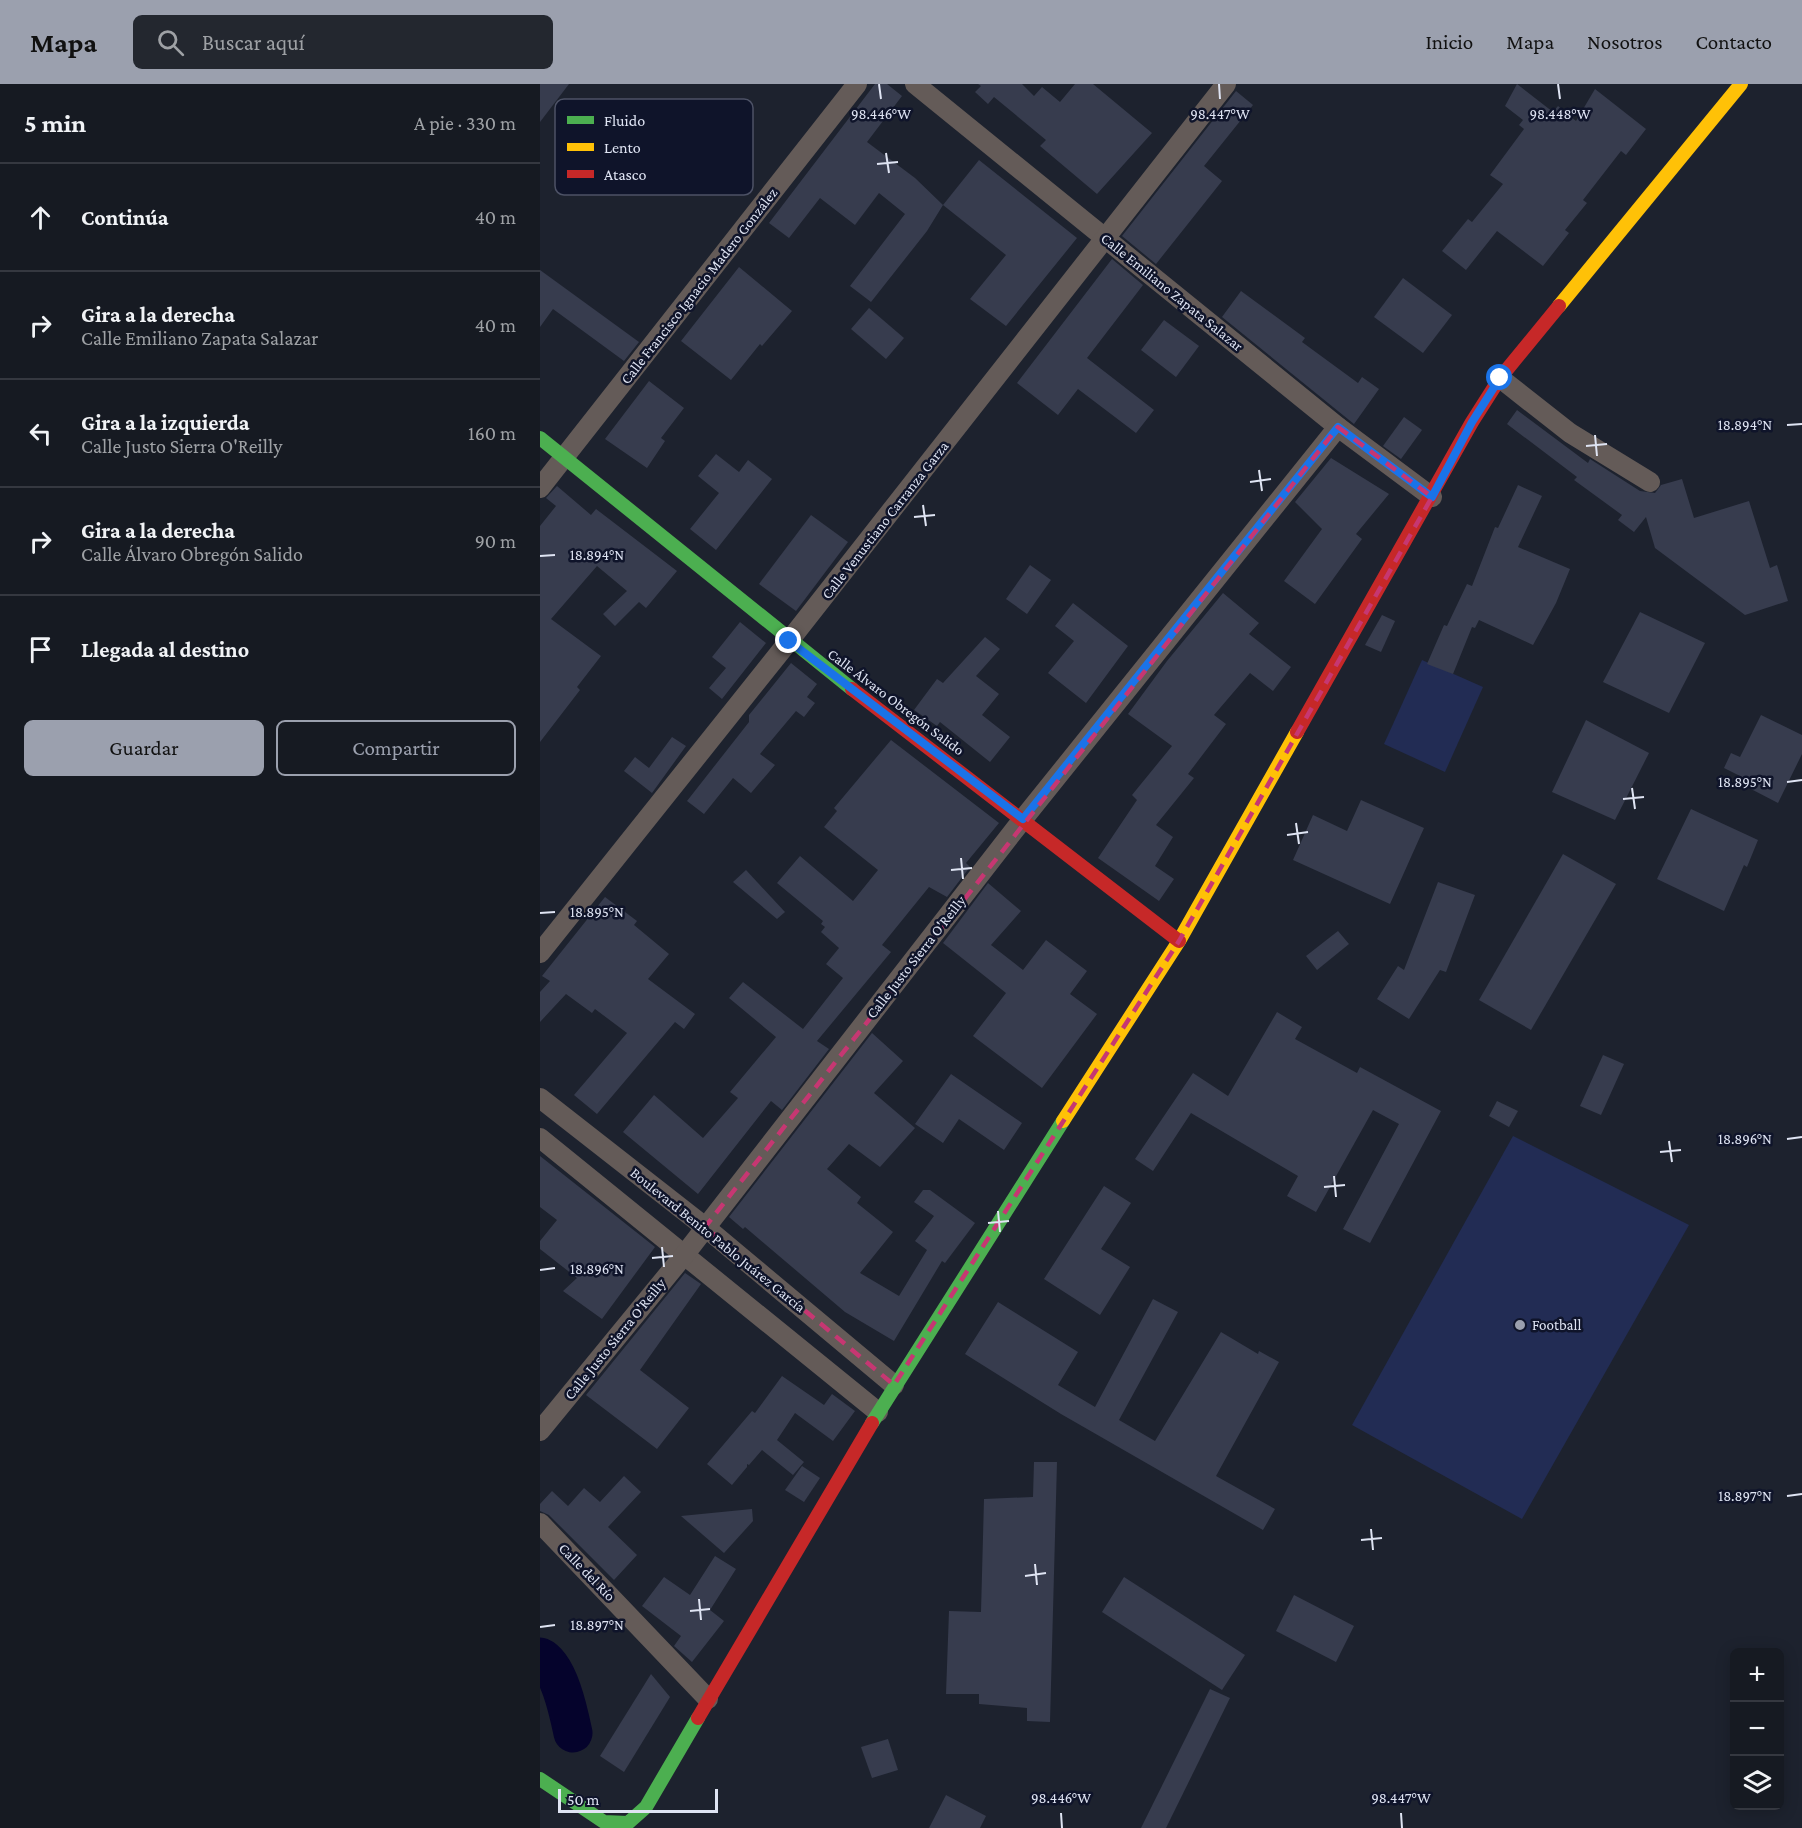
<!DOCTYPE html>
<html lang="es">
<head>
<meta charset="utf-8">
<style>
  :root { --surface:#161a22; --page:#23272f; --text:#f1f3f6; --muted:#9ea1a5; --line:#353840; --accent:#9ba0ae }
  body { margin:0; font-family:"Crimson Pro",serif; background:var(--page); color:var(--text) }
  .controls { position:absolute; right:18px; bottom:18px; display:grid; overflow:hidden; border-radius:9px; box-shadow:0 3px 15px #0003 }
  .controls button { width:54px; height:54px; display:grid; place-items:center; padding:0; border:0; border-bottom:2px solid var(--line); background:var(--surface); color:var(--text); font:30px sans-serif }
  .scale { position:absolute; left:18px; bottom:15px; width:160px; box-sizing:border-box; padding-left:6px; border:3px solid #dfe4f3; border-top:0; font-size:16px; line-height:21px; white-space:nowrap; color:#dfe4f3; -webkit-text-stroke:4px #0f142a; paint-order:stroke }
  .stop { position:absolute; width:18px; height:18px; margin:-14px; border:4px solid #1a73e8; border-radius:50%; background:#fff }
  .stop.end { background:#1a73e8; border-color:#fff; box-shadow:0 2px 6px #0008 }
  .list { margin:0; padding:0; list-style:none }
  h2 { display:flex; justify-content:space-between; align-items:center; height:78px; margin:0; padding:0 24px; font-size:26px }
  h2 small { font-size:20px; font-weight:400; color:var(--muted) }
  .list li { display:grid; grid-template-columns:39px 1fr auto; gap:18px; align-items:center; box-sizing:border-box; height:108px; padding:0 24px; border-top:2px solid var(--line) }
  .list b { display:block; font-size:22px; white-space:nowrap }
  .list p { margin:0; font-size:20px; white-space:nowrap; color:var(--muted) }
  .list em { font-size:20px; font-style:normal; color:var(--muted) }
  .actions { display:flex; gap:12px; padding:18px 24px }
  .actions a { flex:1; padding:14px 0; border:2px solid var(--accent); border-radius:9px; text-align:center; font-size:21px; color:var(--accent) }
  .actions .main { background:var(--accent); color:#111 }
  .icon { flex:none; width:33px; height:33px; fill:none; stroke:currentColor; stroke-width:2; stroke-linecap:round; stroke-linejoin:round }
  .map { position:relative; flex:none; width:1262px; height:1744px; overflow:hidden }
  header { display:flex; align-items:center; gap:36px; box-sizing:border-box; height:84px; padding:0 30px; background:var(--accent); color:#111 }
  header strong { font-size:28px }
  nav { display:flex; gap:33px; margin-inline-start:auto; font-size:21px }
  .search { width:420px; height:54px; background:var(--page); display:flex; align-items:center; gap:15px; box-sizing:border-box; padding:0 21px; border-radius:9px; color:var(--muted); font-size:22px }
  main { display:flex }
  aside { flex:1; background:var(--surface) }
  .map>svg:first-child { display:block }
  .green { fill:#222c54 }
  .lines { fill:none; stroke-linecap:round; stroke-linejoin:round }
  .river { stroke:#05032c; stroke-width:39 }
  .building { fill:#373c4e }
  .street { stroke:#645b58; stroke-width:20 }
  .fast { stroke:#4caf50; stroke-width:14 }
  .slow { stroke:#ffc107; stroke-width:14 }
  .jam { stroke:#c62828; stroke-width:14 }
  .route { stroke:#1a73e8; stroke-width:8 }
  .marked { fill:none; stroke:#c63772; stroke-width:4.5; stroke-dasharray:12 8; stroke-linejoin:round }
  .ticks { fill:none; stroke:#dfe4f3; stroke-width:2 }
  .poi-dot { fill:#9ba0ae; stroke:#0f142a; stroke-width:2 }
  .labels { text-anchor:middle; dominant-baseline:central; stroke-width:5; stroke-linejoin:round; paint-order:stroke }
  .street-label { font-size:15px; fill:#dfe4f3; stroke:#0f142a }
  .poi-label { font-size:15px; fill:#dfe4f3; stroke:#0f142a; text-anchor:start }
  .key { fill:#0f142a; stroke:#4d5266; stroke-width:1.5 }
  .key-label { font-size:16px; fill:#dfe4f3 }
  .ticks-label { font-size:15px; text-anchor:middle; fill:#dfe4f3; stroke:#0f142a; stroke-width:5; stroke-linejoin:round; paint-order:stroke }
</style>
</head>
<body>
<header>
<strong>Mapa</strong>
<div class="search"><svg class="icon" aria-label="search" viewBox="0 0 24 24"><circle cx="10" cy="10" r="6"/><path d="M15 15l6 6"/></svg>Buscar aquí</div>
<nav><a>Inicio</a><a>Mapa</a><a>Nosotros</a><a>Contacto</a></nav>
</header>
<main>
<aside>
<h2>5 min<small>A pie · 330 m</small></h2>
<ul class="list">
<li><svg class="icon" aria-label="ahead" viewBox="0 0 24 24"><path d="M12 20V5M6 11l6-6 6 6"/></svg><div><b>Continúa</b></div><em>40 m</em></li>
<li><svg class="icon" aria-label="right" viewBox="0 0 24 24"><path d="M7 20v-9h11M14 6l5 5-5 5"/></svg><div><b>Gira a la derecha</b><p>Calle Emiliano Zapata Salazar</p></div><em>40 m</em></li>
<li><svg class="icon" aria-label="left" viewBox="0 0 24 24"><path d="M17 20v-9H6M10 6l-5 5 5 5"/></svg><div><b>Gira a la izquierda</b><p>Calle Justo Sierra O'Reilly</p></div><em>160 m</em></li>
<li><svg class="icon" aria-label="right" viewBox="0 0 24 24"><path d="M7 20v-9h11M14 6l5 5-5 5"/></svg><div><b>Gira a la derecha</b><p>Calle Álvaro Obregón Salido</p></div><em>90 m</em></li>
<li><svg class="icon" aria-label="arrive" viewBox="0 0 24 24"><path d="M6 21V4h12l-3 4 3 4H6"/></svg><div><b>Llegada al destino</b></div></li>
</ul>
<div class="actions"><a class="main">Guardar</a><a>Compartir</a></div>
</aside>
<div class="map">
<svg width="1262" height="1744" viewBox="0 0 1262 1744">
  <rect width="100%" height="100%" fill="#1d222e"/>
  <g class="green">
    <path d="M882 576 943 603 905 688 844 660Z"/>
    <path d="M973 1052 1149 1141 982 1435 812 1341Z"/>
  </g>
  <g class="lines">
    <path class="river" d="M0 1573C19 1581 29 1630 33 1649"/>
  </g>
  <g class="building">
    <path d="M0 0H29L0 38Z"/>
    <path d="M335 0H347L362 12 327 58 375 94 403 121 387 147 331 218 310 202 365 130 339 109 315 141 280 114 249 154 229 139Z"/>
    <path d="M438 0H482L494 12 502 3 520 18 535 0H553L612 49 557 110 500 62 506 56 454 13 448 20 435 8 441 2Z"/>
    <path d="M977 0 1013 28 1018 22 1036 37 1055 5 1106 45 1086 71 1081 67 1043 116 1047 119 1025 146 1029 149 1003 182 957 147 926 186 902 167 928 135 932 138 963 100 950 91 984 45 979 41 983 36 965 22Z"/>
    <path d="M696 7 713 21 664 82 682 97 616 180 582 152Z"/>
    <path d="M439 76 537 154 466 242 430 215 466 171 403 121Z"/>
    <path d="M572 175 603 201 547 274 614 326 596 349 538 305 518 331 477 299Z"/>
    <path d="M199 183 252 227 222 262 220 260 191 296 141 257Z"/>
    <path d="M0 186 99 258 84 277 13 225 0 243Z"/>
    <path d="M863 194 912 231 883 269 834 233Z"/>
    <path d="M701 207 765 254 762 258 818 299 822 293 839 305 814 340 682 233Z"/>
    <path d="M329 224 364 254 346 275 311 245Z"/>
    <path d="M624 236 659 262 636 293 601 266Z"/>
    <path d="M109 297 144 324 121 354 125 357 107 384 65 355Z"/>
    <path d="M977 326 1048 379 1050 375 1100 407 1115 409 1121 401 1142 395 1154 434 1209 417 1230 484 1237 481 1248 517 1205 531 1115 464 1106 433 1094 448 1078 436 1082 431 1034 396 1037 393 967 340Z"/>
    <path d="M864 333 882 346 861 375 843 362Z"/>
    <path d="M176 370 199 388 208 376 232 395 176 466 150 445 179 409 158 392Z"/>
    <path d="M791 374 849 410 816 450 822 455 775 520 744 497 782 445 755 418Z"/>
    <path d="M978 401 1002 412 978 463 1030 485 1016 519 993 561 939 536 935 544 932 543 913 590 887 580 904 541 907 542 927 500 932 502 955 443 958 444Z"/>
    <path d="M17 402 51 431 56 425 137 487 106 524 99 518 75 542 63 530 87 507 57 482 11 535 61 572 37 603 40 606 0 658V442L16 422 6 414Z"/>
    <path d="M271 431 308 458 256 527 219 500Z"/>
    <path d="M490 481 511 496 487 530 466 515Z"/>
    <path d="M683 509 719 539 709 550 751 583 733 607 710 589 674 631 686 640 648 690 654 694 616 741 633 753 615 782 634 795 619 817 558 774 597 716 592 711 632 662 588 630 627 577Z"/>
    <path d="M533 519 588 562 546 619 508 589 534 557 515 542Z"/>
    <path d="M1100 528 1165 559 1129 629 1063 598Z"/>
    <path d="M842 531 855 537 841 568 825 561Z"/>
    <path d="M200 538 226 559 182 615 169 604 186 584 172 573Z"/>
    <path d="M445 553 460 565 436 592 459 610 442 631 470 653 450 678 400 638 397 642 374 626 397 595 403 599Z"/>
    <path d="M251 579 277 600 267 613 275 619 264 633 256 627 220 670 235 681 211 709 193 694 164 730 147 717 209 638V631Z"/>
    <path d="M1221 631 1262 651V670L1238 719 1211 705 1214 699 1184 684 1191 669 1200 673Z"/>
    <path d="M1046 636 1109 669 1075 736 1012 708Z"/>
    <path d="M132 653 146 662 112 709 84 687 95 673 109 684Z"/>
    <path d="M351 656 459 739 426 779 430 783 407 813 389 803 342 861 351 868 277 957 289 965 242 1026 231 1017 158 1110 83 1048 114 1011 163 1054 198 1014 190 1008 236 953 189 914 203 898 263 945 303 894 286 880 299 864 281 848 285 843 281 840 283 837 237 799 260 772 313 817 338 786 284 743 297 727 294 724Z"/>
    <path d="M821 716 884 744 850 820 753 776 773 731 807 747Z"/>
    <path d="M1151 725 1218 756 1207 783 1204 781 1184 827 1117 795Z"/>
    <path d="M1023 770 1076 800 991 946 939 916Z"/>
    <path d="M206 786 245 828 237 835 193 798Z"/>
    <path d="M898 798 935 811 906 888 900 886 869 935 837 915 858 882 864 886Z"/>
    <path d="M448 799 481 827 451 861 483 886 506 856 547 887 530 910 557 930 502 1004 433 952 466 909 403 859Z"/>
    <path d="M65 813 97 837 94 841 129 870 108 895 155 930 144 945 135 938 57 1030 34 1011 87 949 55 925 52 929 26 910 0 938V908L10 897 2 892Z"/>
    <path d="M798 847 809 860 777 886 766 872Z"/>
    <path d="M737 928 762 943 755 955 817 989 820 983 901 1027 830 1159 803 1145 859 1040 833 1026 776 1128 747 1112 758 1092 651 1029 613 1087 595 1075 653 989 688 1012Z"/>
    <path d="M332 949 363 977 334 1009 375 1044 340 1083 309 1060 287 1085 321 1113 317 1119 353 1148 320 1189 359 1212 387 1166 375 1157 394 1132 374 1118 383 1106H390L435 1139 405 1179 402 1177 354 1257 305 1228 205 1143 203 1145 189 1133Z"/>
    <path d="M1063 971 1084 980 1061 1031 1040 1022Z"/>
    <path d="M411 990 482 1039 464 1066 419 1035 403 1059 375 1040Z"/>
    <path d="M957 1017 978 1027 969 1043 949 1032Z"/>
    <path d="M0 1072 115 1163 62 1235 23 1207 37 1194 0 1165V1157L17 1136 0 1123Z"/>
    <path d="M564 1102 591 1119 561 1165 590 1183 560 1231 504 1195Z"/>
    <path d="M145 1189 161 1200 100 1286 149 1324 117 1365 46 1311Z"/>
    <path d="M613 1215 638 1228 579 1336 615 1357 681 1248 718 1270 719 1267 739 1278 676 1392 735 1425 723 1446 521 1330 425 1270 458 1218 538 1268 518 1301 555 1323Z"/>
    <path d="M242 1292 284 1321 292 1310 315 1327 293 1357 255 1329 237 1356 264 1378 253 1391 222 1366 209 1381 207 1380V1383L192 1401 167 1380 212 1327 215 1329Z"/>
    <path d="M494 1378H517L510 1638 487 1637V1624L439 1620V1610H406L409 1527 441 1528 444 1415 493 1413Z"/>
    <path d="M262 1382 280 1394 264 1418 245 1406Z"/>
    <path d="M84 1392 101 1408 68 1443 97 1471 74 1496 9 1431 0 1427V1420L12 1407 28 1422 44 1404 60 1418Z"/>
    <path d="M212 1425 213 1437 184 1469 141 1432Z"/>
    <path d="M175 1472 196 1485 170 1526 184 1537 152 1578 134 1562 141 1552 102 1522 124 1493 150 1511Z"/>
    <path d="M584 1493 705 1571 682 1606 562 1528Z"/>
    <path d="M754 1511 814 1542 796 1578 736 1547Z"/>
    <path d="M111 1590 130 1613 84 1688 60 1672Z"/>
    <path d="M670 1605 690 1614 626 1744H601Z"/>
    <path d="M348 1655 358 1686 332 1694 321 1663Z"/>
    <path d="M406 1711 446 1732 440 1744H389Z"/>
  </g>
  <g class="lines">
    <g class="street">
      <path d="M375 0 798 343 892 413"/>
      <path d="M960 294 1030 349 1110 398"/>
      <path d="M0 404 317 0"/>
      <path d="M0 869 249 557 686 0"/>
      <path d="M0 1014 165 1143 354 1301"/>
      <path d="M0 1054 338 1328"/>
      <path d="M0 1347 145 1170 483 735 798 343"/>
      <path d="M0 1439 168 1615"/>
    </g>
    <g class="fast">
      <path d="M0 354 312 605"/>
      <path d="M332 1339 523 1037"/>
      <path d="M0 1695 64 1738 88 1739 106 1723 158 1634"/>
    </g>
    <g class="slow">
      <path d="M1019 222 1201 0"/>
      <path d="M523 1037 639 857 757 648"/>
    </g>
    <g class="jam">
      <path d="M312 605 639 857"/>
      <path d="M757 648 932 338 960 294 1019 222"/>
      <path d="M158 1634 332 1339"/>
    </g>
  </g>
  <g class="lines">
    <path class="route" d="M249 557 483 735 798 343 892 413 932 338 960 294"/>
  </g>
  <path class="marked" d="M798 343 892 413 639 857 354 1301 165 1143Z"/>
  <path class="ticks" d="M339 0 341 15M679 0 680 15M1018 0 1020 15M346 69 349 89M337 80 358 78M1247 341 1262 340M1055 351 1057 372M1046 362 1067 360M719 386 722 407M710 398 731 395M383 421 386 442M374 433 395 431M0 472 15 471M1247 698 1262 696M1092 704 1095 725M1083 715 1104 713M756 739 759 760M747 751 768 748M421 774 423 795M411 786 432 784M0 829 15 828M1247 1055 1262 1053M1129 1057 1132 1078M1120 1068 1141 1066M794 1092 796 1113M784 1103 805 1101M458 1127 460 1148M448 1139 469 1137M122 1163 124 1183M112 1174 133 1172M0 1186 15 1184M1247 1412 1262 1410M831 1445 833 1466M821 1456 842 1454M495 1480 497 1501M485 1492 506 1489M159 1515 161 1536M150 1527 170 1525M0 1543 15 1541M521 1729 522 1744M861 1729 862 1744"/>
  <circle class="poi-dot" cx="980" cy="1241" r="6"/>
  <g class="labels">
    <g class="street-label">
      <text transform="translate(159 202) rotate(-52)">Calle Francisco Ignacio Madero González</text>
      <text transform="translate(632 208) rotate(39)">Calle Emiliano Zapata Salazar</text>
      <text transform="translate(345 436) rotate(-52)">Calle Venustiano Carranza Garza</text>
      <text transform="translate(356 618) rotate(37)">Calle Álvaro Obregón Salido</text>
      <text transform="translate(376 873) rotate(-52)">Calle Justo Sierra O'Reilly</text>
      <text transform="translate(178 1156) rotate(39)">Boulevard Benito Pablo Juárez García</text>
      <text transform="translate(75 1255) rotate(-51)">Calle Justo Sierra O'Reilly</text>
      <text transform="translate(47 1488) rotate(46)">Calle del Río</text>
    </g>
    <g class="poi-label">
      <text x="992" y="1241">Football</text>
    </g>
  </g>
  <rect x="15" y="15" width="198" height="96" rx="9" class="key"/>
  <rect x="27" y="32" width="27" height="8" fill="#4caf50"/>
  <rect x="27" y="59" width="27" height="8" fill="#ffc107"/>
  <rect x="27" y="86" width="27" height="8" fill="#c62828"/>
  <g class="key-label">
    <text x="64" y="42">Fluido</text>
    <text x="64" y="69">Lento</text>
    <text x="64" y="96">Atasco</text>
  </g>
  <g class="ticks-label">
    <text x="341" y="35">98.446°W</text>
    <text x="680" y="35">98.447°W</text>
    <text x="1020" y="35">98.448°W</text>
    <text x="1205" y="346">18.894°N</text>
    <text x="57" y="476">18.894°N</text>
    <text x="1205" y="703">18.895°N</text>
    <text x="57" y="833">18.895°N</text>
    <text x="1205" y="1060">18.896°N</text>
    <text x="57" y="1190">18.896°N</text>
    <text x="1205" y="1417">18.897°N</text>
    <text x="57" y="1546">18.897°N</text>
    <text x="521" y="1719">98.446°W</text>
    <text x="861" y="1719">98.447°W</text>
  </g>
</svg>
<div class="controls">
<button>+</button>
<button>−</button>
<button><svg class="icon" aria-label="layers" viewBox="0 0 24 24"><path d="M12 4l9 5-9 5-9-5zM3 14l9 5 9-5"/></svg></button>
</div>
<div class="scale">50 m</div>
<div class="stop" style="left:960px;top:294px"></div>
<div class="stop end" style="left:249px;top:557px"></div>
</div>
</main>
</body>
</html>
